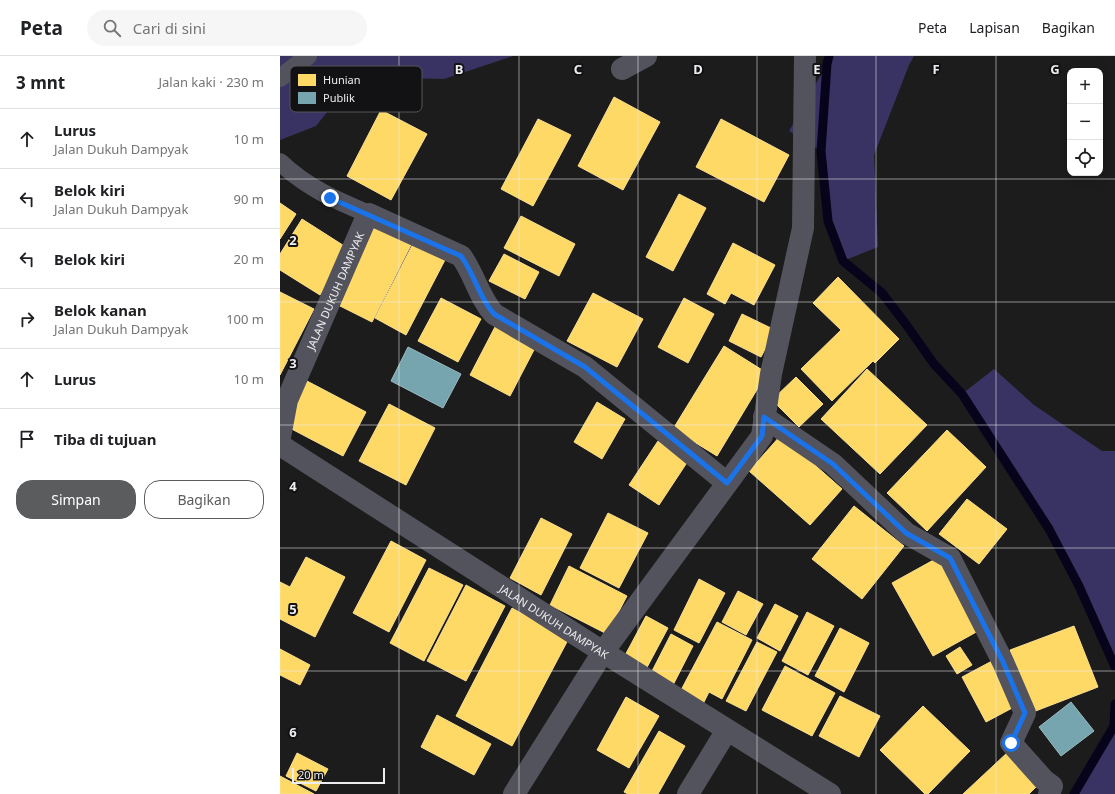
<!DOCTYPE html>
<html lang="id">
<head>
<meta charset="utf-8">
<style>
  :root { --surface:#fff; --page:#f6f6f6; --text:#202124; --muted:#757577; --line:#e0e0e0; --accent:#5b5c5e }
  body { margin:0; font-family:"Noto Sans",sans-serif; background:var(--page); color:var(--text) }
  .controls { position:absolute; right:12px; top:12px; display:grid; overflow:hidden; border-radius:8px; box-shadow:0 2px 10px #0003 }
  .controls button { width:36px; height:36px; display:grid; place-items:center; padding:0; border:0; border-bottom:1px solid var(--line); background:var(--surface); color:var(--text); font:20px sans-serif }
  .scale { position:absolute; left:12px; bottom:10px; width:93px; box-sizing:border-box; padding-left:4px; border:2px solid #ededef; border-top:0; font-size:11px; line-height:14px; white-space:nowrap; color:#ededef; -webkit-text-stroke:3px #121214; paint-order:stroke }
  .stop { position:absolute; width:12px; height:12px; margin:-9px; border:3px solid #1a73e8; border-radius:50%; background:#fff }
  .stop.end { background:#1a73e8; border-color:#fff; box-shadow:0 1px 4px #0008 }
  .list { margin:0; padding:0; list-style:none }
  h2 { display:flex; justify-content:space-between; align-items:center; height:52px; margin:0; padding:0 16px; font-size:17px }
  h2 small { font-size:13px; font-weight:400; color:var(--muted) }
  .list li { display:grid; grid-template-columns:26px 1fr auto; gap:12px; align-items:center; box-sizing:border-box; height:60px; padding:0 16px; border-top:1px solid var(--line) }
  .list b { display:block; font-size:15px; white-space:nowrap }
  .list p { margin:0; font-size:13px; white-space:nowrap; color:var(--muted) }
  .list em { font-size:13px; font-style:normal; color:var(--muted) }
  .actions { display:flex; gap:8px; padding:12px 16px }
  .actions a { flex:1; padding:9px 0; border:1px solid var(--accent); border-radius:16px; text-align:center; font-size:14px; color:var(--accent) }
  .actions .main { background:var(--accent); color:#fff }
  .icon { flex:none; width:22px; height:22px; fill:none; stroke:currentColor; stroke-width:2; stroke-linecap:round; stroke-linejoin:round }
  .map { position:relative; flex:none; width:835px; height:738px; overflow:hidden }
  header { display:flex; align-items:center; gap:24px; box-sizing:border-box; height:56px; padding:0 20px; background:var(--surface); border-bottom:1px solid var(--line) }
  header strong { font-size:19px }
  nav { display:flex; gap:22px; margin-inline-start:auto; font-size:14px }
  .search { width:280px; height:36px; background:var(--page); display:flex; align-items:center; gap:10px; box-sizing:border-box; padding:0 14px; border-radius:22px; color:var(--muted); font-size:15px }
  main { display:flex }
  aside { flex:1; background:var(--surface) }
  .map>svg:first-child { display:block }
  .forest { fill:#393363 }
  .homes { fill:#ffd966; stroke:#fadf8f }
  .public { fill:#76a5af; stroke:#9abbc2 }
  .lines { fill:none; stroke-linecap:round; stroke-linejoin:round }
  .stream { stroke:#07031b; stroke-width:9 }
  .lane { stroke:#53535d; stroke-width:18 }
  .street { stroke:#53535d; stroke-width:22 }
  .route { stroke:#1a73e8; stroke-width:5 }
  .grid { fill:none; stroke:#ededef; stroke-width:1; stroke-opacity:0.55 }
  .labels { text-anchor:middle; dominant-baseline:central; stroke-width:4; stroke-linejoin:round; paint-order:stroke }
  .street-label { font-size:11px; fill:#ededef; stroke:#121214 }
  .key { fill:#121214; stroke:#545456; stroke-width:1 }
  .key-label { font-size:11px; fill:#ededef }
  .grid-label { font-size:13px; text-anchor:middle; font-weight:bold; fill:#ededef; stroke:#121214; stroke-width:4; stroke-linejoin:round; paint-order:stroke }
</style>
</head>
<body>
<header>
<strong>Peta</strong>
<div class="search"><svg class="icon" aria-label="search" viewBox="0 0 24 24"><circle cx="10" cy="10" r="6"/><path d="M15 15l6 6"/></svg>Cari di sini</div>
<nav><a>Peta</a><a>Lapisan</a><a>Bagikan</a></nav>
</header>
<main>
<aside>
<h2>3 mnt<small>Jalan kaki · 230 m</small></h2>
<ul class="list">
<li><svg class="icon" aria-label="ahead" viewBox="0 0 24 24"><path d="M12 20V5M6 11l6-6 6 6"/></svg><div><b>Lurus</b><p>Jalan Dukuh Dampyak</p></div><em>10 m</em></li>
<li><svg class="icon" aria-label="left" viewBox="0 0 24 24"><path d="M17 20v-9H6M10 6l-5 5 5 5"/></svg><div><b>Belok kiri</b><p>Jalan Dukuh Dampyak</p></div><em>90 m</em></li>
<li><svg class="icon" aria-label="left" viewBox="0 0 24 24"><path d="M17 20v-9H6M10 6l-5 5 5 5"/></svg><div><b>Belok kiri</b></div><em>20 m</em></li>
<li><svg class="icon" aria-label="right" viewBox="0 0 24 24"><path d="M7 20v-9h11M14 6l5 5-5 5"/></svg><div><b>Belok kanan</b><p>Jalan Dukuh Dampyak</p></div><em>100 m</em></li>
<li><svg class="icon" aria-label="ahead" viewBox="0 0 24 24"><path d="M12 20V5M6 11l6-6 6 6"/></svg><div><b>Lurus</b></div><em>10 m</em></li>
<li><svg class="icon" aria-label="arrive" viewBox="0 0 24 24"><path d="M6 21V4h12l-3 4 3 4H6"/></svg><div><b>Tiba di tujuan</b></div></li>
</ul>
<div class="actions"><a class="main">Simpan</a><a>Bagikan</a></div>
</aside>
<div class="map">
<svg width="835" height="738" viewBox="0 0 835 738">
  <rect width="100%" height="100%" fill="#1c1c1c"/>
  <g class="forest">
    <path d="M0 0H233L164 23 75 21 36 70 0 84Z"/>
    <path d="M549 0H634L629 9 594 99 598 191 563 205 548 165 541 95 509 75 547 8Z"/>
    <path d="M714 313 754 349 822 395H835V611L799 530 762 460 682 338Z"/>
    <path d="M835 648V738H794L834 670Z"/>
  </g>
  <g class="homes">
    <path d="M334 41 380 66 343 134 298 110Z"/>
    <path d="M101 54 147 78 111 144 67 120Z"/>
    <path d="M258 63 291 79 253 150 221 133Z"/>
    <path d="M441 63 509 99 484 146 416 111Z"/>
    <path d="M399 138 426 152 393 215 366 201Z"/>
    <path d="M0 147 16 158 0 183Z"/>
    <path d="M241 160 295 188 279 220 224 192Z"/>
    <path d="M22 163 69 193 40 239 0 214V198Z"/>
    <path d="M96 165 133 185 92 266 54 247Z"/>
    <path d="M134 186 166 202 126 279 95 262Z"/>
    <path d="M453 187 495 209 474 249 451 237 445 248 427 238Z"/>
    <path d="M224 198 259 216 245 243 209 225Z"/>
    <path d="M558 221 619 283 595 307 593 305 552 345 521 313 561 274 533 247Z"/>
    <path d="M0 236 34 253 0 319Z"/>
    <path d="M313 237 363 263 337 311 287 285Z"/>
    <path d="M161 242 201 263 178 306 138 285Z"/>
    <path d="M404 242 434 258 408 307 378 291Z"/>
    <path d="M462 258 495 274 481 301 449 285Z"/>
    <path d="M216 269 256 290 230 340 190 319Z"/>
    <path d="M444 290 487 317 437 400 393 373Z"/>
    <path d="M587 313 647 369 600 418 541 363Z"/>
    <path d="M516 321 543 348 519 371 492 344Z"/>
    <path d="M27 325 86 356 63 400 4 369Z"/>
    <path d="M317 346 345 363 322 403 294 386Z"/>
    <path d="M109 348 155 372 126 429 79 405Z"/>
    <path d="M667 374 706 411 647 475 607 437Z"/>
    <path d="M501 379 562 433 530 469 469 415Z"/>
    <path d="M378 385 408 405 379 449 349 429Z"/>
    <path d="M687 443 727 473 699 508 659 478Z"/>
    <path d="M574 450 624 490 582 543 532 503Z"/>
    <path d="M328 457 368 477 339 532 300 512Z"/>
    <path d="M261 462 292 478 261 539 230 522Z"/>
    <path d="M111 485 146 504 109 576 73 557Z"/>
    <path d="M26 501 65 521 35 581 0 563V526L10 531Z"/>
    <path d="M659 501 700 574 653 600 612 527Z"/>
    <path d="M289 510 347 540 327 578 270 549Z"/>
    <path d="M149 512 183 529 144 605 110 587Z"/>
    <path d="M419 523 445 537 419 587 394 574Z"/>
    <path d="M186 529 225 550 186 625 147 605Z"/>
    <path d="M458 535 483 548 466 579 442 566Z"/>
    <path d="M495 548 518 560 500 595 477 582Z"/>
    <path d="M232 552 289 582 232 690 176 660Z"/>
    <path d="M527 556 554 570 528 619 502 605Z"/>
    <path d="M366 560 388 572 364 617 342 605Z"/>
    <path d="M437 566 472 584 442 643 429 636 423 648 400 636Z"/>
    <path d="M794 570 818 631 753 656 730 594Z"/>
    <path d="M560 572 589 587 564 636 535 620Z"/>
    <path d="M391 578 413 590 391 633 369 621Z"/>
    <path d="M477 586 497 596 466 655 446 645Z"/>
    <path d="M680 591 692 609 677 618 666 600Z"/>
    <path d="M0 593 30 609 20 629 0 619Z"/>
    <path d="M712 605 736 650 706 666 682 621Z"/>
    <path d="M505 610 555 637 532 680 482 654Z"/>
    <path d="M560 640 600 660 579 701 539 680Z"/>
    <path d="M346 641 379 660 349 712 317 694Z"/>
    <path d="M643 650 690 695 648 738H645L600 694Z"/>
    <path d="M157 659 211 688 194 719 141 691Z"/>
    <path d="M379 675 405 690 378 738H348L344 736Z"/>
    <path d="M728 696 759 728 749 738H683Z"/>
    <path d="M17 697 48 713 36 735 6 720Z"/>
    <path d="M0 720 34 738H0Z"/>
  </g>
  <g class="public">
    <path d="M128 291 181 318 163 352 111 325Z"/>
    <path d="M791 646 814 675 781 700 759 671Z"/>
  </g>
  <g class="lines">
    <g class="stream">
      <path d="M549 0 547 8 541 95 548 165 563 205 602 237 625 267 654 308 682 338 769 473 799 530 835 611"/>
      <path d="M794 738 834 670 835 648"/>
    </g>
    <g class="lane">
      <path d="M0 22 28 0"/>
      <path d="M0 106C26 131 57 145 89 158"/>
    </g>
    <g class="street">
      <path d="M342 13 366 0"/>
      <path d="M484 361 553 408 626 477 670 502 723 606 745 657 731 687 764 724 772 730 769 738"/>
      <path id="s1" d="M0 381 7 344 84 167 89 158 181 200C194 217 199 242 214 258L305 311 447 427"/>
      <path id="s2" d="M0 389 323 596 550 738"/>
      <path d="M234 738 323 596 482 380 491 318 523 172 525 0"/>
      <path d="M408 738 447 674"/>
    </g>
  </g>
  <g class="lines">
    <path class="route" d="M50 142 181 200C194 217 199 242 214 258L305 311 447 427 482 380 484 361 553 408 626 477 670 502 723 606 745 657 731 687"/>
  </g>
  <path class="grid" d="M119 0V738M239 0V738M358 0V738M477 0V738M596 0V738M716 0V738M0 123H835M0 246H835M0 369H835M0 492H835M0 615H835"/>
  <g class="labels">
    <g class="street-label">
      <text stroke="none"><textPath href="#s1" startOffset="157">JALAN DUKUH DAMPYAK</textPath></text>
      <text stroke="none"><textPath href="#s2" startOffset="326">JALAN DUKUH DAMPYAK</textPath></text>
    </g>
  </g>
  <rect x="10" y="10" width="132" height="46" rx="6" class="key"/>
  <rect x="18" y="18" width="18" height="12" fill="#ffd966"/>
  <rect x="18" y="36" width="18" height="12" fill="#76a5af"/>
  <g class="key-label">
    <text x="43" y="28">Hunian</text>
    <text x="43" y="46">Publik</text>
  </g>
  <g class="grid-label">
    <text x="179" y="18">B</text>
    <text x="298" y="18">C</text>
    <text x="418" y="18">D</text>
    <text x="537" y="18">E</text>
    <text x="656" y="18">F</text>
    <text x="775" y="18">G</text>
    <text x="13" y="189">2</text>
    <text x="13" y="312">3</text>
    <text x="13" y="435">4</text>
    <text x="13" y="558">5</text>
    <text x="13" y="681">6</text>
  </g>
</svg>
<div class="controls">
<button>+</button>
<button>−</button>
<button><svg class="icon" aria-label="locate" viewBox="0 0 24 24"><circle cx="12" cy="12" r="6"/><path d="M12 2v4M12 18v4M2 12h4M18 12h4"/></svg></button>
</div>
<div class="scale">20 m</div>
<div class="stop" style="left:731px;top:687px"></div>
<div class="stop end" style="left:50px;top:142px"></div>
</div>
</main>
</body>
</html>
